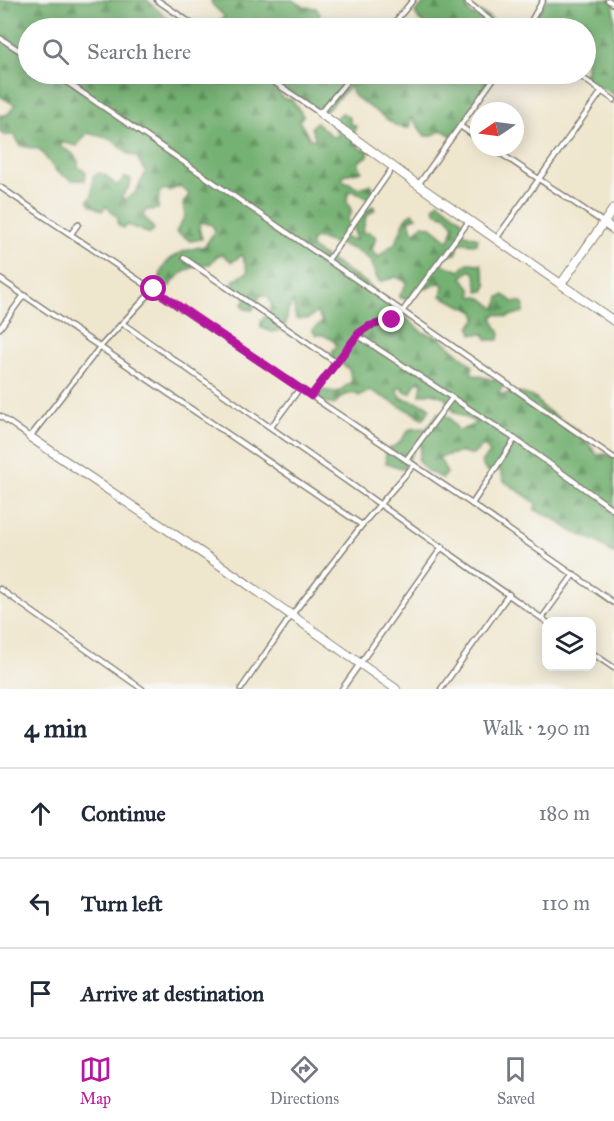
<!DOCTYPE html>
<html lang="en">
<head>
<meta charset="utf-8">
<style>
  :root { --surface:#fff; --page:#f2f2f3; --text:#1f2937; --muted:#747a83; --line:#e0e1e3; --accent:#b5179e }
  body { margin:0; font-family:"IM FELL Great Primer",serif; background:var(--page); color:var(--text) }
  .controls { position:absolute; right:18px; bottom:18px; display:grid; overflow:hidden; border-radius:12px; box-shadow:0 3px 15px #0003 }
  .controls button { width:54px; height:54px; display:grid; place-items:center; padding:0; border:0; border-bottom:2px solid var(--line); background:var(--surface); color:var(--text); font:30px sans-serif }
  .compass { position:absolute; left:470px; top:102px; width:54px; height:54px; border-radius:50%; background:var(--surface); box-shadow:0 3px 15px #0003; rotate:257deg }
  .stop { position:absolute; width:18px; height:18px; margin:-14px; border:4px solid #b5179e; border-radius:50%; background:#fff }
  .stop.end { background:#b5179e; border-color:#fff; box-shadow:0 2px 6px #0008 }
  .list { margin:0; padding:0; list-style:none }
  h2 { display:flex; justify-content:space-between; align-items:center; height:78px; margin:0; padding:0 24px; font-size:26px }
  h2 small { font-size:20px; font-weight:400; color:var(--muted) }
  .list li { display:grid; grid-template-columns:39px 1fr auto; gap:18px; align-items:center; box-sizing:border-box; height:90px; padding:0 24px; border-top:2px solid var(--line) }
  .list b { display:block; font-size:22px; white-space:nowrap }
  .list em { font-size:20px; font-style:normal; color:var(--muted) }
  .icon { flex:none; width:33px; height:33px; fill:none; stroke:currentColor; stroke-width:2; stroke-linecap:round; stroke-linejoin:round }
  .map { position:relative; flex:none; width:614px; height:689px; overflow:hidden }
  .search { position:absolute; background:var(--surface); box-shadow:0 3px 15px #0003; left:18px; right:18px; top:18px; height:66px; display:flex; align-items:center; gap:15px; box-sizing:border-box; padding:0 21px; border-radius:33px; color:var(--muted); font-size:22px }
  .sheet { height:348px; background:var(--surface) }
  nav { display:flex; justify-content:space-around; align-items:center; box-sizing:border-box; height:84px; border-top:2px solid var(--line); background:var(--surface); font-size:16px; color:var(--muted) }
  nav a { display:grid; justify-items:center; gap:3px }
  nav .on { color:var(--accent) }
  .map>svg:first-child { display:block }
  .forest { fill:url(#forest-firs); stroke:#486647; stroke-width:1.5 }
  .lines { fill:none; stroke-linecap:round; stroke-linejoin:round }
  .service-casing { stroke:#868175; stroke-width:7 }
  .minor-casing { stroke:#868175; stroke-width:10 }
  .service { stroke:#fff; stroke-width:4 }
  .minor { stroke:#fff; stroke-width:8 }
  .route { stroke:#b5179e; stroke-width:8 }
</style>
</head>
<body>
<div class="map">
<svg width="614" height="689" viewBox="0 0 614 689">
  <defs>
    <pattern id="forest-firs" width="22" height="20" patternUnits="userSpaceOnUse" patternTransform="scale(1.5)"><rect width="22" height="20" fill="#74b172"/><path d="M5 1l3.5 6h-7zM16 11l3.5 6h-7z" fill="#5e8f5d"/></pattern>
  </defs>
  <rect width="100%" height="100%" fill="#f6f6f2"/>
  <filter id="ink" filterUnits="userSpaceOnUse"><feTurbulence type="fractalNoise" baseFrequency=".0167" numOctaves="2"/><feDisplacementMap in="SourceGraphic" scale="12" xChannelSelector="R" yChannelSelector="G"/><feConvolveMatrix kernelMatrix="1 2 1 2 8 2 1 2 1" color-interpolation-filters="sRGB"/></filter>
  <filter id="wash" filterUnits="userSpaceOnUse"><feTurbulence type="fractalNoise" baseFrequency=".008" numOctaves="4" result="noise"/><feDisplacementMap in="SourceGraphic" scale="24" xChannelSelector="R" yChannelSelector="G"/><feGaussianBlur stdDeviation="1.35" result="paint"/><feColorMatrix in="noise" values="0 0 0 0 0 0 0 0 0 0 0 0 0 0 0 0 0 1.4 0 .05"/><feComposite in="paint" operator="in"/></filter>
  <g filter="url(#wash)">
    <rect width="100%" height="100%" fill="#efe6ce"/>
    <g class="forest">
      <path d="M0 0H147L177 28H28V74H493L483 88 462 129 452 136 442 130 431 136H425L411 117 409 128 398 127 353 95 350 86 324 113 275 85 282 98 292 100 300 111 303 116 299 121 310 139 316 140 311 128 316 122 333 137H338L333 120 342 113 350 118V124L356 126 354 137 360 149 369 150 368 156 358 162 362 171 344 175 342 180 360 188 371 184 375 195 368 199 354 191 348 192 347 201 352 212 347 219 350 228 342 231V237L356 240 353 231 357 216 373 206 375 209 366 217 362 234 369 232 376 237 372 250 378 257 396 242 407 216 413 213 417 217 409 220 412 231 416 232 422 225 430 226 449 241 454 225 446 216 435 212 434 206 439 202 463 221 462 233 478 238 477 244 459 243 456 254 445 255 440 259 444 265 460 271 468 263 481 264 487 286 484 291 478 292 475 274 471 270 462 277 472 291 471 296 482 298 496 309 499 297 504 295 514 302H521L524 306 523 312 507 317 496 314 492 318 500 334 499 340H487L484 334H472L470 327 477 318 475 312 441 296 443 286 440 282 426 289 421 286 416 288 410 298 404 299 399 297 407 282 396 277 380 282C373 275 375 267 370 261 357 246 333 243 315 238L311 242V248L365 282 422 332 439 337 473 366 471 374 498 381 503 386 498 394 521 393 536 398 542 407 580 432 597 455 606 454 614 458V554L596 541 573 532 553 518 535 510 536 503 504 481 500 470 488 472 484 468 481 462 490 454 487 448 482 446 473 455 462 452 439 457 447 473 443 478C432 474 424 471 418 460L421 448 417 443 404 469 386 463 385 451 398 444 410 429 427 428 438 413 449 417 459 431 477 423 454 412 444 397 432 393 420 395 422 382H416L411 393 405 392 402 387 396 389 402 398 426 405 430 409 424 419 370 390 359 396 354 393 342 396 334 405 317 400 316 394 321 390 338 392 352 381 349 369 333 359 332 352 337 345C332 338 324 334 316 335L312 330 322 322 317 312 308 319H296L293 302 288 311 285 329 273 332 261 328V322L272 307 268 296 261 295 252 310 245 309 242 304 246 300 245 294 234 288 233 281 248 272 242 255 232 262 222 254 217 256 210 264C193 265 180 271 170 286H159C159 258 181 250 205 246L215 231 212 225 201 222 199 228 202 239 191 241 176 232 185 216 183 204 189 194 180 186 169 191 164 189 159 193 158 209 146 210 143 215 154 229 150 234 128 225 123 228 118 225V218L106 206 102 211 91 205 88 200 92 196 93 177 99 173 105 175 117 186 125 177 131 179 130 185 121 198 126 200 135 193 146 172 136 156 130 155 111 139 87 133 77 146 60 142 61 147 72 153 78 161V167L86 172 85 180H72L57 172 39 149 21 146 14 135H3L0 132V115L2 116 8 114 15 105 0 96Z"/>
      <path d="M211 0H292L305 7 316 8 320 14 315 28H214V23L225 17 212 4Z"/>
      <path d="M428 0H466L468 11 474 16 479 12 489 17 500 28H428L418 19 415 12Z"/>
      <path d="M547 0H612L614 5V96L610 92 593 84 582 74H586V28H528Z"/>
    </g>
  </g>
  <g filter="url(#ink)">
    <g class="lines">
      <defs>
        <g id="service">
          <path d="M157 0 198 28"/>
          <path d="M465 0 500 28"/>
          <path d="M608 0 614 4"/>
          <path d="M390 28 413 0"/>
          <path d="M527 28 543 0"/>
          <path d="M0 38 28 56"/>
          <path d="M55 74 402 311 614 458"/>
          <path d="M262 74 320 113 353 74"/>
          <path d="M577 74 614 100"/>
          <path d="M460 126 479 139"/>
          <path d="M491 147 603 222"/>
          <path d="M418 185 497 74"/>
          <path d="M0 187 472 504 614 603"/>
          <path d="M71 234 78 224"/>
          <path d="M496 239 602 91"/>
          <path d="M184 258 337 363"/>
          <path d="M328 260 393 167"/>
          <path d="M0 279 362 525"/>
          <path d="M122 323 547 622"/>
          <path d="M0 328 24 295"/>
          <path d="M357 335 515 439 614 510"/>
          <path d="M311 396 359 333C371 323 386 323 399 316L469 221"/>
          <path d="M0 416 30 437 100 347 154 289"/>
          <path d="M271 427 300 388"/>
          <path d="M406 460 452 398"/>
          <path d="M472 504 515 439"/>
          <path d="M0 589 142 689"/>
          <path d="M542 618 574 574"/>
          <path d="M592 653 614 668"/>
          <path d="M241 689 291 616 362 525 414 465"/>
          <path d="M342 689 442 547"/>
          <path d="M441 689 509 594"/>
        </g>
        <g id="minor">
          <path d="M320 113 418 185 614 321"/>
          <path d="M604 223 614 230"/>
          <path d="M561 284 614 208"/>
          <path d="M30 437 236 576 396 689"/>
        </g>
      </defs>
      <use href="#service" class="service-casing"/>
      <use href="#minor" class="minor-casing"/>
      <use href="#service" class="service"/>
      <use href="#minor" class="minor"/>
    </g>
  </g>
  <g class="lines" filter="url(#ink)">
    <path class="route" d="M154 289 311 396 359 333 369 326 392 320"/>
  </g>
</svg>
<div class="controls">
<button><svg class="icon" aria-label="layers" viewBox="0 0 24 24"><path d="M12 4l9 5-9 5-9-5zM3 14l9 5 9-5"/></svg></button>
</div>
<svg class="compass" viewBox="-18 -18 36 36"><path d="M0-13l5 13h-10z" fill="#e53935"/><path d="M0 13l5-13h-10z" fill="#747a83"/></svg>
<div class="stop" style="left:154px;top:289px"></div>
<div class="stop end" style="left:392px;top:320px"></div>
<div class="search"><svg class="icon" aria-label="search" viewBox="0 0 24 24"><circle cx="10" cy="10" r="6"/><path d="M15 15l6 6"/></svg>Search here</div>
</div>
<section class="sheet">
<h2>4 min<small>Walk · 290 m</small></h2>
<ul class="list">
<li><svg class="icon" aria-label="ahead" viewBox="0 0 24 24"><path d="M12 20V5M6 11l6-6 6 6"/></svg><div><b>Continue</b></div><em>180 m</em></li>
<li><svg class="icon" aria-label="left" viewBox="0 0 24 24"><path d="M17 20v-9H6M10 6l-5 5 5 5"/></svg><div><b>Turn left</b></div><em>110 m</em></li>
<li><svg class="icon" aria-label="arrive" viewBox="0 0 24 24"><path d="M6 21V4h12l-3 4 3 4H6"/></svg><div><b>Arrive at destination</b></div></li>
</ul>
</section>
<nav>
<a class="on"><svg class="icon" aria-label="map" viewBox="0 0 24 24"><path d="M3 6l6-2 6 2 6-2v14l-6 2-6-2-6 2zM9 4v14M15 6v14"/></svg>Map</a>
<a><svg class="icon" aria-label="directions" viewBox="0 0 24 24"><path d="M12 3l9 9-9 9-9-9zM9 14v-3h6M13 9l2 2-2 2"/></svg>Directions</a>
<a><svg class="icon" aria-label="saved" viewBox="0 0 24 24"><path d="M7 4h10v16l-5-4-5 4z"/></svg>Saved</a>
</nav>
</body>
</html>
